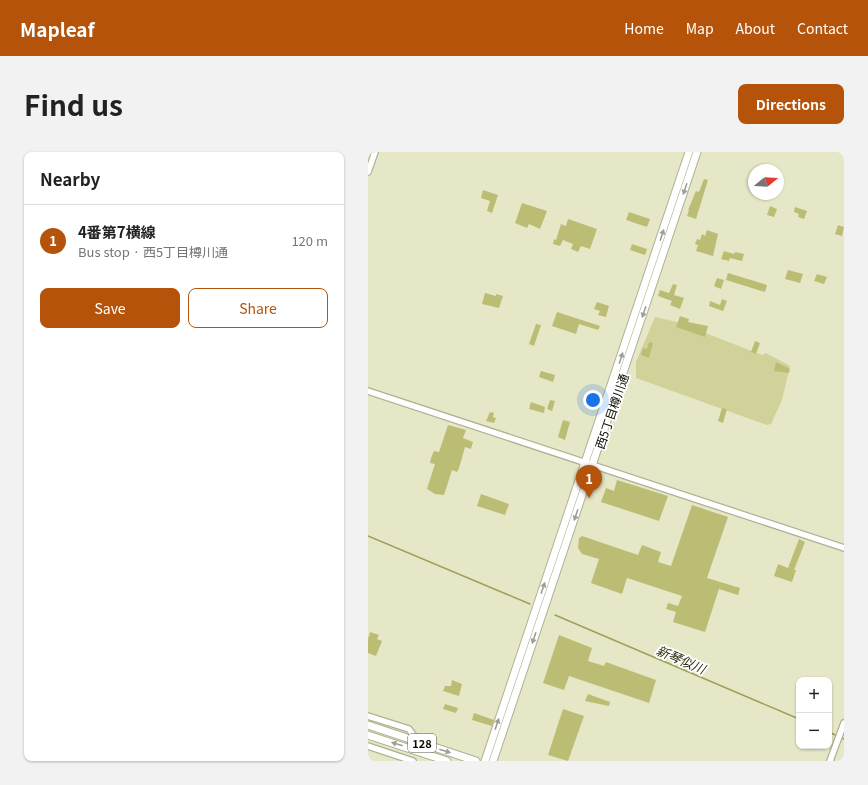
<!DOCTYPE html>
<html lang="en">
<head>
<meta charset="utf-8">
<style>
  :root { --surface:#fff; --page:#f2f2f2; --text:#222; --muted:#767676; --line:#e0e0e0; --accent:#b45309 }
  body { margin:0; font-family:Georgia,"Noto Sans JP",serif; background:var(--page); color:var(--text) }
  .controls { position:absolute; right:12px; bottom:12px; display:grid; overflow:hidden; border-radius:8px; box-shadow:0 1px 3px #0004 }
  .controls button { width:36px; height:36px; display:grid; place-items:center; padding:0; border:0; border-bottom:1px solid var(--line); background:var(--surface); color:var(--text); font:20px sans-serif }
  .compass { position:absolute; left:380px; top:12px; width:36px; height:36px; border-radius:50%; background:var(--surface); box-shadow:0 1px 3px #0004; rotate:72deg }
  .you { position:absolute; left:225px; top:248px; width:14px; height:14px; margin:-10px; border:3px solid #fff; border-radius:50%; background:#1a73e8; box-shadow:0 0 0 6px #1a73e833 }
  .badge { display:grid; place-items:center; width:26px; height:26px; border-radius:50%; background:var(--accent); color:#fff; font-size:13px; font-weight:700 }
  .pin { position:absolute; translate:-50% -33px; filter:drop-shadow(0 1px 2px #0008) }
  .pin::after { content:''; position:absolute; top:21px; width:14px; height:12px; background:inherit; clip-path:polygon(0 0,100% 0,50% 100%) }
  .list { margin:0; padding:0; list-style:none }
  h2 { display:flex; justify-content:space-between; align-items:center; height:52px; margin:0; padding:0 16px; font-size:17px }
  h2 small { font-size:13px; font-weight:400; color:var(--muted) }
  .list li { display:grid; grid-template-columns:26px 1fr auto; gap:12px; align-items:center; box-sizing:border-box; height:72px; padding:0 16px; border-top:1px solid var(--line) }
  .list b { display:block; font-size:15px; white-space:nowrap }
  .list p { margin:0; font-size:13px; white-space:nowrap; color:var(--muted) }
  .list em { font-size:13px; font-style:normal; color:var(--muted) }
  .actions { display:flex; gap:8px; padding:12px 16px }
  .actions a { flex:1; padding:9px 0; border:1px solid var(--accent); border-radius:8px; text-align:center; font-size:14px; color:var(--accent) }
  .actions .main { background:var(--accent); color:#fff }
  .map { position:relative; flex:none; width:476px; height:609px; overflow:hidden; border-radius:8px }
  header { display:flex; align-items:center; gap:24px; box-sizing:border-box; height:56px; padding:0 20px; background:var(--accent); color:#fff }
  header strong { font-size:19px }
  nav { display:flex; gap:22px; margin-inline-start:auto; font-size:14px }
  .intro { display:flex; align-items:center; justify-content:space-between; box-sizing:border-box; height:96px; padding:0 24px }
  h1 { margin:0; font-size:28px }
  .button { padding:10px 18px; border-radius:8px; background:var(--accent); color:#fff; font-size:14px; font-weight:700 }
  main { display:flex; gap:24px; padding:0 24px }
  aside { flex:1; background:var(--surface); border-radius:8px; box-shadow:0 1px 3px #0004 }
  .map>svg:first-child { display:block }
  .green { fill:#d1d29a }
  .lines { fill:none; stroke-linecap:round; stroke-linejoin:round }
  .stream { stroke:#9f9f58; stroke-width:1.5 }
  .building { fill:#bcbd75 }
  .minor-casing { stroke:#b0b191; stroke-width:8 }
  .major-casing { stroke:#b0b191; stroke-width:9 }
  .minor { stroke:#fff; stroke-width:5.5 }
  .major { stroke:#fff; stroke-width:7 }
  .oneway { fill:#9e9e9a }
  .labels { text-anchor:middle; dominant-baseline:central; stroke-width:3.5; stroke-linejoin:round; paint-order:stroke }
  .shield { fill:#fff; stroke:#56564f; stroke-width:1 }
  .shield-label { font-size:11px; font-weight:bold; fill:#0d0d03 }
  .street-label { font-size:12px; fill:#0d0d03; stroke:#fff }
  .water-label { font-size:13px; font-style:italic; fill:#2d2d0d; stroke:#fff }
</style>
</head>
<body>
<header>
<strong>Mapleaf</strong>
<nav><a>Home</a><a>Map</a><a>About</a><a>Contact</a></nav>
</header>
<div class="intro"><h1>Find us</h1><a class="button">Directions</a></div>
<main>
<aside>
<h2>Nearby<small></small></h2>
<ul class="list">
<li><span class="badge">1</span><div><b>4番第7横線</b><p>Bus stop · 西5丁目樽川通</p></div><em>120 m</em></li>
</ul>
<div class="actions"><a class="main">Save</a><a>Share</a></div>
</aside>
<div class="map">
<svg width="476" height="609" viewBox="0 0 476 609">
  <rect width="100%" height="100%" fill="#e6e7c6"/>
  <path class="green" d="M287 165 309 170 394 203 398 201 422 214 414 248 403 272 399 273 268 226V210Z"/>
  <g class="lines">
    <g class="stream">
      <path d="M0 384 162 452"/>
      <path d="M187 463 431 567"/>
      <path d="M461 580 476 587"/>
    </g>
  </g>
  <g class="building">
    <path d="M336 27 340 28 328 67 319 64 321 58H320L328 39 331 40Z"/>
    <path d="M115 38 130 43 124 61 119 59 122 49 113 46Z"/>
    <path d="M154 51 179 59 172 77 161 72 159 76 147 71Z"/>
    <path d="M402 54 409 57 406 65 399 63Z"/>
    <path d="M427 55 439 59 436 67 430 65 431 62 426 60Z"/>
    <path d="M261 60 282 67 279 75 258 68Z"/>
    <path d="M200 67 229 77 222 97 213 94 210 100 203 97 205 92 195 88 192 94 185 92 186 87 188 88 193 72 198 74Z"/>
    <path d="M470 73 476 75 474 84 467 82Z"/>
    <path d="M339 78 350 82 345 104 328 99 330 93 327 92 329 87 332 88 334 82 337 84Z"/>
    <path d="M264 92 279 97 277 103 262 98Z"/>
    <path d="M356 99 366 102 367 100 376 102 374 109 362 106 361 109 353 107Z"/>
    <path d="M420 118 435 122 432 131 417 127Z"/>
    <path d="M360 121 399 133 397 140 358 128Z"/>
    <path d="M449 122 459 125 456 132 446 129Z"/>
    <path d="M349 126 356 128 353 137 346 134Z"/>
    <path d="M305 132 309 133 306 143 316 146 312 157 302 153 304 149 290 144 292 138 301 141Z"/>
    <path d="M117 141 128 144V142L135 144 131 156 114 152Z"/>
    <path d="M354 147 359 149 355 159 341 154 342 149 352 153Z"/>
    <path d="M229 150 241 154 238 165 230 163 232 159 226 157Z"/>
    <path d="M189 160 232 174 230 178 211 172 208 182 184 174Z"/>
    <path d="M312 164 321 167 320 170 340 174 337 185 308 175Z"/>
    <path d="M168 172 173 173 166 194 161 192Z"/>
    <path d="M387 189 392 191 388 202 383 200Z"/>
    <path d="M281 190 285 191 281 206 273 203 275 196 279 197Z"/>
    <path d="M408 210 422 217 421 221 406 219Z"/>
    <path d="M173 219 187 223 185 230 171 225Z"/>
    <path d="M182 248 187 249 184 259 179 257Z"/>
    <path d="M163 250 177 255 176 261 161 257Z"/>
    <path d="M354 256 359 257 355 271 350 269Z"/>
    <path d="M122 260 126 261 125 265 128 266 126 271 118 269Z"/>
    <path d="M195 268 202 270 197 288 190 285Z"/>
    <path d="M80 273 98 278 95 286 105 290 103 297 97 295 91 316 89 320 84 318 76 343 67 342 59 337 67 312 62 311 63 306 66 299 71 300Z"/>
    <path d="M249 328 300 344 291 369 233 350 238 336 246 339Z"/>
    <path d="M113 342 141 352 137 363 109 354Z"/>
    <path d="M324 353 360 365 339 426 372 436 370 443 351 437 337 480 305 470 308 460 298 457 300 451 310 454 314 444 259 426 254 442 223 431 231 407 214 402 210 396 211 386 214 384 270 403 274 393 293 400 290 410 303 414Z"/>
    <path d="M431 387 437 390 426 418H428L424 430 406 424 410 412 420 416Z"/>
    <path d="M2 480 11 483 9 487 14 489 8 504 0 501V487Z"/>
    <path d="M191 483 224 496 220 509 236 514 238 510 288 528 281 551 201 524 196 538 175 531Z"/>
    <path d="M84 528 94 532 91 544 75 539 77 534H83Z"/>
    <path d="M220 542 242 550 241 554 217 549Z"/>
    <path d="M77 552 90 556 88 561 75 557Z"/>
    <path d="M195 557 216 564 200 609 180 603Z"/>
    <path d="M106 561 126 568 124 574 104 568Z"/>
  </g>
  <g class="lines">
    <defs>
      <g id="minor">
        <path d="M0 20 7 0"/>
        <path d="M0 239 476 396"/>
        <path d="M0 564 41 577 50 590"/>
        <path d="M0 594 45 609"/>
        <path d="M462 609 476 571"/>
      </g>
      <g id="major">
        <path d="M0 573 108 609"/>
        <path d="M0 583 79 609"/>
        <path d="M117 609 321 0"/>
        <path d="M125 609 329 0"/>
      </g>
    </defs>
    <use href="#minor" class="minor-casing"/>
    <use href="#major" class="major-casing"/>
    <use href="#minor" class="minor"/>
    <use href="#major" class="major"/>
  </g>
  <defs><path id="oneway-solid" d="M-6-.8H1V-3.2L6.5 0L1 3.2V.8H-6Z"/></defs>
  <g class="oneway">
    <use href="#oneway-solid" transform="translate(317 37) rotate(109)"/>
    <use href="#oneway-solid" transform="translate(294 83) rotate(-72)"/>
    <use href="#oneway-solid" transform="translate(276 160) rotate(109)"/>
    <use href="#oneway-solid" transform="translate(253 206) rotate(-72)"/>
    <use href="#oneway-solid" transform="translate(208 363) rotate(109)"/>
    <use href="#oneway-solid" transform="translate(175 436) rotate(-71)"/>
    <use href="#oneway-solid" transform="translate(166 486) rotate(109)"/>
    <use href="#oneway-solid" transform="translate(129 572) rotate(-71)"/>
    <use href="#oneway-solid" transform="translate(29 592) rotate(-162)"/>
    <use href="#oneway-solid" transform="translate(77 599) rotate(18)"/>
  </g>
  <g class="labels">
    <rect class="shield" x="40" y="582" width="28" height="18" rx="3"/>
    <g class="shield-label">
      <text x="54" y="591">128</text>
    </g>
    <g class="street-label">
      <text transform="translate(243 259) rotate(-71)">西5丁目樽川通</text>
    </g>
    <g class="water-label">
      <text transform="translate(313 507) rotate(23)">新琴似川</text>
    </g>
  </g>
</svg>
<div class="controls">
<button>+</button>
<button>−</button>
</div>
<svg class="compass" viewBox="-18 -18 36 36"><path d="M0-13l5 13h-10z" fill="#e53935"/><path d="M0 13l5-13h-10z" fill="#767676"/></svg>
<div class="you"></div>
<div class="pin badge" style="left:221px;top:346px">1</div>
</div>
</main>
</body>
</html>
